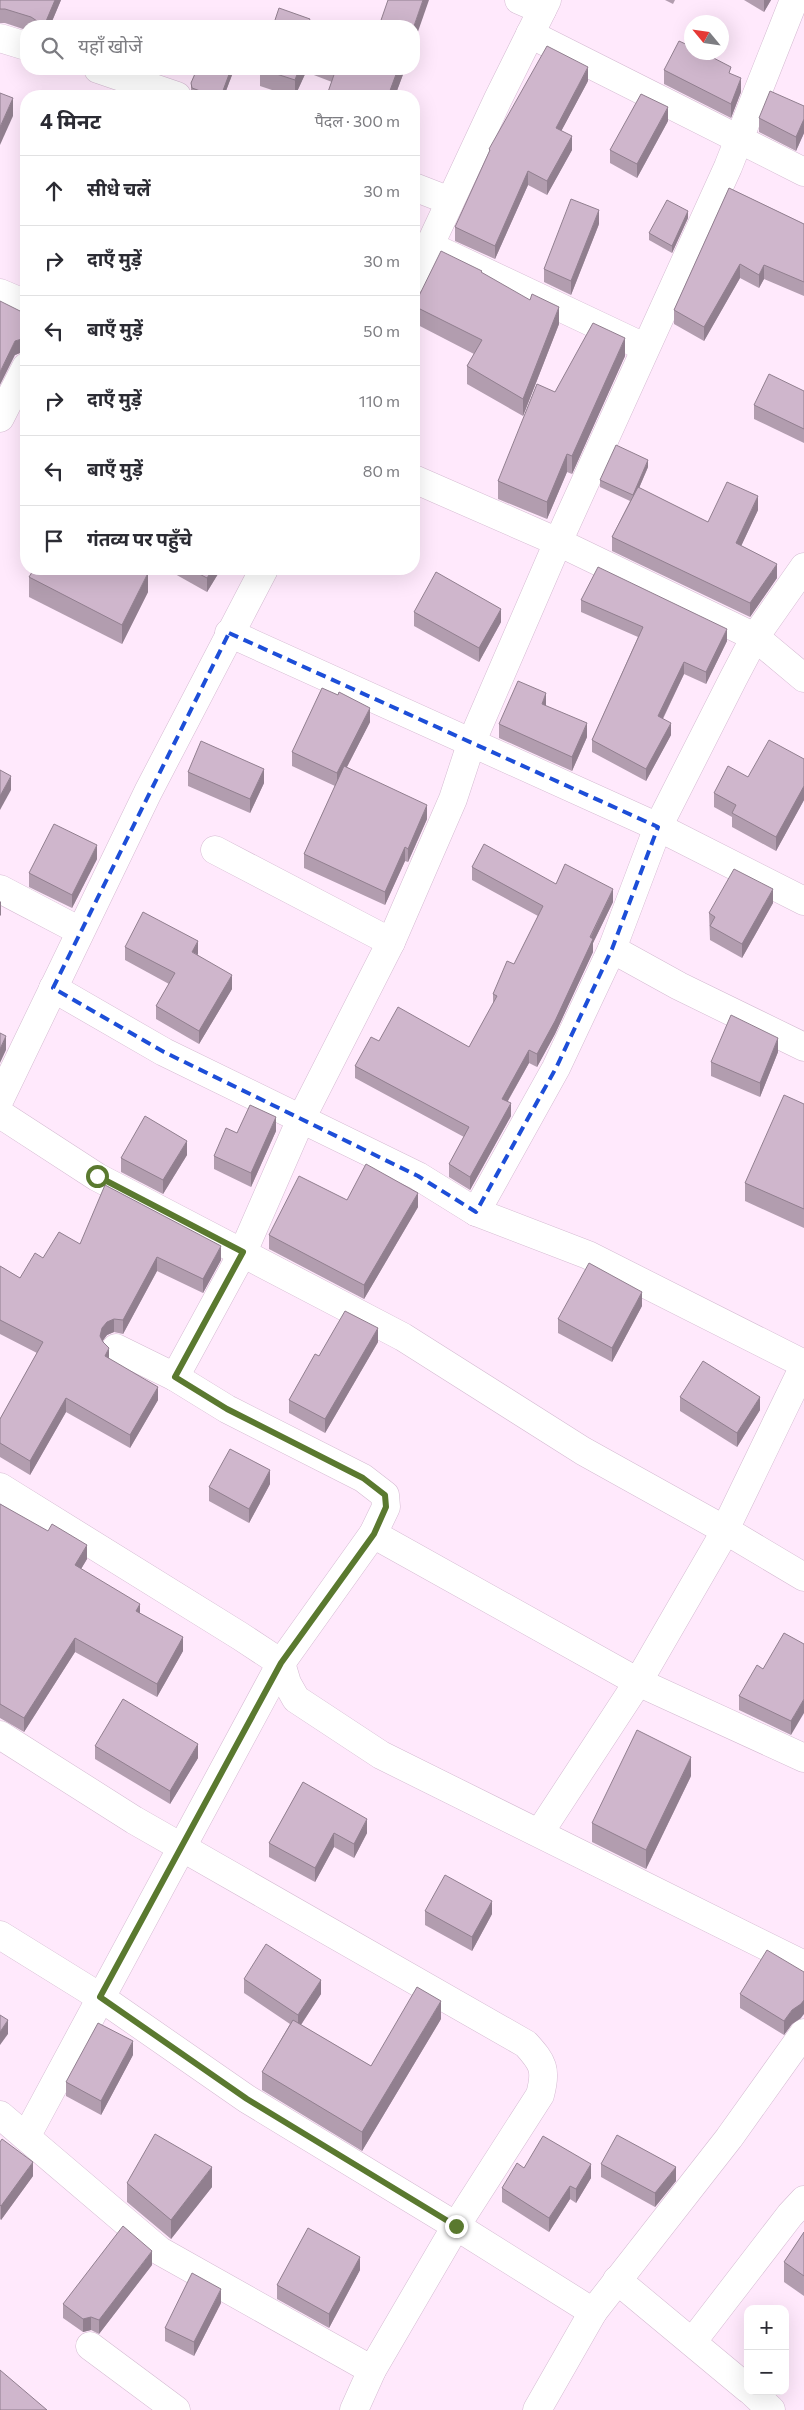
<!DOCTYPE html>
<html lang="hi">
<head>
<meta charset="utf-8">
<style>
  :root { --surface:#fff; --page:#f7f7f7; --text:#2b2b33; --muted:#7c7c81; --line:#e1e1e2 }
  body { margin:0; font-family:Commissioner,"Noto Sans Devanagari",sans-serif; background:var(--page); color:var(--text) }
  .controls { position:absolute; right:15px; bottom:15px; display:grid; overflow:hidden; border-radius:10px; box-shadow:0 5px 20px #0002 }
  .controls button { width:45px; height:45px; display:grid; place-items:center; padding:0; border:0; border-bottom:1px solid var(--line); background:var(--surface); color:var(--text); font:25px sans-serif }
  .compass { position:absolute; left:684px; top:15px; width:45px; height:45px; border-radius:50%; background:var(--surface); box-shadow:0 5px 20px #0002; rotate:299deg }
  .stop { position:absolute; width:15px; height:15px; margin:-11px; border:4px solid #5a792f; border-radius:50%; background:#fff }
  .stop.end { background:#5a792f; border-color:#fff; box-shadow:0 1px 5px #0008 }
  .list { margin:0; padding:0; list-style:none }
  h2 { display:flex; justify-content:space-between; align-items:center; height:65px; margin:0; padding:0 20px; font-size:21px }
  h2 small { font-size:16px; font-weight:400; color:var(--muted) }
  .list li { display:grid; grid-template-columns:32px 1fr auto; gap:15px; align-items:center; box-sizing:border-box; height:70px; padding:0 20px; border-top:1px solid var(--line) }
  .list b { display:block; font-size:19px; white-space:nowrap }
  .list em { font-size:16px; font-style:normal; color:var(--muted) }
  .icon { flex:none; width:28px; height:28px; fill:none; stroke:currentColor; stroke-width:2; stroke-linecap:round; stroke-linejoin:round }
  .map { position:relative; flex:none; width:804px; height:2410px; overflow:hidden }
  .search { position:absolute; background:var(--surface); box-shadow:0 5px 20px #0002; left:20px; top:20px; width:400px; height:55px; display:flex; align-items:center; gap:12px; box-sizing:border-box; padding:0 18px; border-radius:20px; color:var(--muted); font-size:19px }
  .panel { position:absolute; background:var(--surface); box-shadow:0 5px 20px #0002; left:20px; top:90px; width:400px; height:485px; border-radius:20px }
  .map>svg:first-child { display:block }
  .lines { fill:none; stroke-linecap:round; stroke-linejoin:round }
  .street-casing { stroke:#d5bbd2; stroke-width:29 }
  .street { stroke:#fff; stroke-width:28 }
  .wall { fill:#b29daf }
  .shaded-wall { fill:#917f8f }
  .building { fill:#cfb6cc; stroke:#917f8f }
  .route { stroke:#5a792f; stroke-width:6 }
  .marked { fill:none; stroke:#1d4ed8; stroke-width:4; stroke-dasharray:10 6; stroke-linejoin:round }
</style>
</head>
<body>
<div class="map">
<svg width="804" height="2410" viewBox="0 0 804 2410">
  <rect width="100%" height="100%" fill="#ffe9fc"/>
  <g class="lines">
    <defs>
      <g id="street">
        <path d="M519 0 542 10"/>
        <path d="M530 34 804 172"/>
        <path d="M0 38 26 46"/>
        <path d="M98 69 177 96"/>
        <path d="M414 187 450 201"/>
        <path d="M430 246 644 347"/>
        <path d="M414 279 498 99 547 0"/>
        <path d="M0 293 26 304"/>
        <path d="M0 418 26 367"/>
        <path d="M414 479 558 542 755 637 804 678"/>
        <path d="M229 633 658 827 804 901"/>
        <path d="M215 850 391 942"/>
        <path d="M0 889 80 931"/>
        <path d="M612 949 679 986 804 1047"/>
        <path d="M53 988 164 1052 418 1176 476 1212 588 1255 804 1364"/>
        <path d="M0 1099 148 792 264 569"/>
        <path d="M0 1114 97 1177 403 1337 583 1451 725 1530 804 1577"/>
        <path d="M476 1212 556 1068 612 949 658 827 733 679 755 637 804 567"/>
        <path d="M175 1377 243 1252 301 1119 391 942 453 799 472 741 558 542 728 167 794 0"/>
        <path d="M0 1487 240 1636 281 1663 287 1683 296 1699 381 1755 804 1965"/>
        <path d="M373 1534 638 1682 804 1758"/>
        <path d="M0 1735 134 1820 526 2044C543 2063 547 2069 540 2095L456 2226 372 2370 354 2410"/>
        <path d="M540 1832 638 1682 719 1542 804 1366"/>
        <path d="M0 1935 100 1997 247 2099 456 2226 593 2312"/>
        <path d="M0 2115 160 2251 372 2370"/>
        <path d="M26 2137 281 1663 373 1534 386 1507 385 1495 363 1478 227 1409 175 1377 116 1348"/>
        <path d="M617 2280 748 2389"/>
        <path d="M693 2341 790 2215 804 2200"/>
        <path d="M90 2346 176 2410"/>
        <path d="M751 2391 771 2410"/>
        <path d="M537 2410 593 2312 729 2138 804 2033"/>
      </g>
    </defs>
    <use href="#street" class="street-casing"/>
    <use href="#street" class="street"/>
  </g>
  <g class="wall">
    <path d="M0 0H61L50 26H26V30L5 23H0Z"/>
    <path d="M665 0H675L673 4Z"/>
    <path d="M744 0H771L764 12Z"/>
    <path d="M232 69V75L224 96H196L192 95 191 90V83Z"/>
    <path d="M260 69H405L395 96H328V92L332 82 306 72 295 96H290L260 86Z"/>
    <path d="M664 70 731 74 741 92 731 118 664 84Z"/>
    <path d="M588 81 561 131 572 150 547 195 528 185 495 259 455 241V227L489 154V149Z"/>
    <path d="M804 106V133L796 151 759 132V118Z"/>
    <path d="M668 121 637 178 610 163V150Z"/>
    <path d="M729 188 804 224V296L764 279 759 288 740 278 704 341 674 324V310Z"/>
    <path d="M688 218 672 253 649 240V233Z"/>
    <path d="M599 224 571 295 544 282V269Z"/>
    <path d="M482 273 559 324 523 416 467 384V366L474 354 414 323V305Z"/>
    <path d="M26 314V352L25 351 15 355Z"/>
    <path d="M625 356 572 474 567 472 547 519 498 499V481L555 392Z"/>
    <path d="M804 391V443L754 419V405Z"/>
    <path d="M648 467 639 488 708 522 758 510 741 546 777 578 750 617 612 551V537L630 501 600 487V480Z"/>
    <path d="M166 569H221L207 592Z"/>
    <path d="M29 577 148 592 122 644 29 597Z"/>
    <path d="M581 600 727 641 706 684 684 674 663 719 671 735 646 781 592 752V740L638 637 581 612Z"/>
    <path d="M414 612 501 622 479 662 414 626Z"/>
    <path d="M338 695 370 722 347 767 427 819 408 862 405 861 385 905 304 868V854L335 786 292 766V752Z"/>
    <path d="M499 724 587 737 572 771 499 738Z"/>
    <path d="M804 759V800L776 851 732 827V817L714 807V793L748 777Z"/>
    <path d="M188 772 264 783 250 813 188 786Z"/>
    <path d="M97 859 72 908 29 887V873Z"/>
    <path d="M472 867 556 884 613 902 593 943V952L555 1034 537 1067 529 1063 508 1101 511 1116 470 1190 449 1177V1164L464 1137 355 1078V1066L379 1041 469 1047 493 1004V994L514 964 538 916 472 880Z"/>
    <path d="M773 903 742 958 710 940 709 913Z"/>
    <path d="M125 947 198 955 232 989 199 1044 156 1019V1006L169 984 125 960Z"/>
    <path d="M778 1052 760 1097 711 1076V1062Z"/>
    <path d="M804 1104V1228L745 1201V1183Z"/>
    <path d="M276 1131 251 1187 214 1169V1156L237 1133Z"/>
    <path d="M187 1155 163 1194 121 1172V1158Z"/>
    <path d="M347 1200 418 1207 364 1299 269 1249V1235Z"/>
    <path d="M80 1244 221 1260 203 1293 157 1271 123 1334 114 1332 107 1335 102 1341 109 1358 158 1400 130 1448 66 1412 30 1475 0 1457V1419L37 1353 0 1334V1266L20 1278 43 1258Z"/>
    <path d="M642 1306 612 1362 558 1333V1319Z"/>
    <path d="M378 1342 325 1433 289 1413V1400L319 1356Z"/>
    <path d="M680 1397 760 1410 737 1447 680 1411Z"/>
    <path d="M270 1484 249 1523 209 1501V1487Z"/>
    <path d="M0 1504 87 1559 81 1569 140 1613 183 1651 157 1697 75 1652 24 1732 0 1718Z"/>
    <path d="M804 1644 791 1735 739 1710V1696L763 1669Z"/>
    <path d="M95 1746 198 1758 170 1804 95 1759Z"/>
    <path d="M691 1776 646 1869 592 1842V1823Z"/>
    <path d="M303 1782 367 1833 354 1858 334 1847 315 1882 269 1857V1843Z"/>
    <path d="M425 1911 492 1914 472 1951 425 1925Z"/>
    <path d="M244 1979 321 1994 301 2025 371 2066 441 2019 362 2151 262 2090V2072L290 2024 244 1993Z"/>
    <path d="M740 1994 801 2018 792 2024 784 2035 740 2008Z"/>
    <path d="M133 2055 101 2115 66 2096V2082Z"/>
    <path d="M0 2142 33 2176 1 2220 0 2219Z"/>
    <path d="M601 2164 676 2181 655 2207 601 2177Z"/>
    <path d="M524 2168 591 2178 576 2203 570 2199 549 2232 502 2202V2188Z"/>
    <path d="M127 2183 212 2187 171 2239 127 2202Z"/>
    <path d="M804 2232V2296L784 2282V2262Z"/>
    <path d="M152 2265 99 2334 91 2330 83 2332 63 2318V2304Z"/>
    <path d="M360 2270 329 2328 277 2299V2285Z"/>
    <path d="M221 2303 194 2356 165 2341V2328Z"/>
  </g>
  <g class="shaded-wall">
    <path d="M55 0H61L50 26H44Z"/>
    <path d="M423 0H429L414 43V26Z"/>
    <path d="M764 0H771L764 12Z"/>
    <path d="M588 67V81L556 141V128Z"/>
    <path d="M231 69 232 75 224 96H221Z"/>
    <path d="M299 69H306V72L295 96V80Z"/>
    <path d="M398 69H405L395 96H388Z"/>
    <path d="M741 78V92L731 118V104Z"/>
    <path d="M13 98V116L0 145V127Z"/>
    <path d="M668 107V121L637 178V164Z"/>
    <path d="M804 119V133L796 151V137Z"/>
    <path d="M572 136V150L547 195V181Z"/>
    <path d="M528 171V185L495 259V246Z"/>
    <path d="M599 210V224L571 295V281Z"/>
    <path d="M688 211V218L672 253V246Z"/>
    <path d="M740 264V278L704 341V327Z"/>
    <path d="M764 265V279L759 288V275Z"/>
    <path d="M559 307V324L523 416V399Z"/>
    <path d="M25 338V351L15 355 0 385V372L15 341Z"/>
    <path d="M625 338V356L572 474V456Z"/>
    <path d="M567 454V472L547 519V502Z"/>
    <path d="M648 460V467L633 502V495Z"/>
    <path d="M758 496V510L736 557V543Z"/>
    <path d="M777 564V578L750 617V603Z"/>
    <path d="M213 569H221L207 592V578Z"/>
    <path d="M148 573V592L122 644V625Z"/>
    <path d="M501 609V622L479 662V648Z"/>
    <path d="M727 629V641L706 684V672Z"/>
    <path d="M684 662V674L658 728V716Z"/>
    <path d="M546 693V707L542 704Z"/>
    <path d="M370 708V722L337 786V773Z"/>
    <path d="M587 723V737L572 771V757Z"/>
    <path d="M671 723V735L646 781V769Z"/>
    <path d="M264 769V783L250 813V799Z"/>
    <path d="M11 776V790L0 810V796Z"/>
    <path d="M804 786V800L776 851V837Z"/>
    <path d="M427 805V819L408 862V849Z"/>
    <path d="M97 845V859L72 908V895Z"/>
    <path d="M405 847V861L385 905V892Z"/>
    <path d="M613 889V902L593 943V952L555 1034 537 1067V1054Z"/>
    <path d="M773 889V903L742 958V944Z"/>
    <path d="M1 901V915L0 916V902Z"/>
    <path d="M198 941V955L192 952Z"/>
    <path d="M232 975V989L199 1044V1031Z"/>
    <path d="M6 1036V1050L0 1063V1049Z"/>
    <path d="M778 1038V1052L760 1097V1083Z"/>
    <path d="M529 1050V1063L502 1111V1099Z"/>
    <path d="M511 1103V1116L470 1190V1177Z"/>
    <path d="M276 1117V1131L251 1187V1173Z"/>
    <path d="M187 1141V1155L163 1194V1180Z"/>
    <path d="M418 1193V1207L364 1299V1285Z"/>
    <path d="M221 1246V1260L203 1293V1279Z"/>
    <path d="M157 1257V1271L123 1334V1320Z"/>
    <path d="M642 1292V1306L612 1362V1348Z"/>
    <path d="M114 1319V1332L107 1335 102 1342 100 1336 102 1328 107 1322Z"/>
    <path d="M378 1328V1342L325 1433V1419Z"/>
    <path d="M109 1348V1362L105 1356Z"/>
    <path d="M158 1387V1400L130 1448V1435Z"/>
    <path d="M760 1397V1410L737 1447V1433Z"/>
    <path d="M66 1398V1412L30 1475V1461Z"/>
    <path d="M270 1470V1484L249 1523V1509Z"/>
    <path d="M87 1545V1559L75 1579V1565Z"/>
    <path d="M140 1604V1618L136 1611Z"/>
    <path d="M183 1637V1651L157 1697V1684Z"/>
    <path d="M75 1638V1652L24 1732V1718Z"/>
    <path d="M804 1699V1713L791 1735V1721Z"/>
    <path d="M198 1744V1758L170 1804V1791Z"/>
    <path d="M691 1757V1776L646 1869V1850Z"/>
    <path d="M367 1819V1833L354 1858V1844Z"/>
    <path d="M334 1833V1847L315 1882V1868Z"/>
    <path d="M492 1901V1914L472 1951V1937Z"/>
    <path d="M321 1980V1994L298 2029V2015Z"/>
    <path d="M804 2000V2014L801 2018 792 2024 784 2035V2021L792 2010Z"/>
    <path d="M441 2001V2019L362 2151V2132Z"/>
    <path d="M8 2020V2034L0 2045V2032Z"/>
    <path d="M133 2041V2055L101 2115V2101Z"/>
    <path d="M33 2162V2176L1 2220V2206Z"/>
    <path d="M591 2164V2178L576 2203V2189Z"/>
    <path d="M212 2167V2187L171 2239V2220Z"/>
    <path d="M676 2167V2181L655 2207V2193Z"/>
    <path d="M570 2186V2199L549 2232V2218Z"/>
    <path d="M152 2251V2265L99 2334V2320Z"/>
    <path d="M360 2257V2270L329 2328V2314Z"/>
    <path d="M221 2289V2303L194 2356V2342Z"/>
    <path d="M91 2317V2330L83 2332V2319Z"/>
  </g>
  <g class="building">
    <path d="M0 0H55L44 26H40L37 21 31 17 5 9H0Z"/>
    <path d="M388 0H423L414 26H379Z"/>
    <path d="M279 8 310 19 307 26H273Z"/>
    <path d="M679 41 692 47V52H702L731 67 729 73 741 78 731 104 664 70Z"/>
    <path d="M547 46 588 67 556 128 572 136 547 181 528 171 495 246 455 227 490 150 489 149Z"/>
    <path d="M197 69H231L221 96H214L192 88 191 83Z"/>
    <path d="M261 69H299L295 80Z"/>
    <path d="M336 69H398L388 96H342L328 92Z"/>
    <path d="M770 91 804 106V119L796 137 759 118Z"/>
    <path d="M0 93 13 98 0 127Z"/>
    <path d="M641 94 668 107 637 164 610 150Z"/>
    <path d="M729 188 804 224V282L764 265 759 275 740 264 704 327 674 310Z"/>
    <path d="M571 199 599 210 571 281 544 269Z"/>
    <path d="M667 200 688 211 672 246 649 233Z"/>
    <path d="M441 251 482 271 481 272 530 300 532 294 559 307 523 399 467 366 482 340 414 306Z"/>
    <path d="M0 301 26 314V338H25L15 341 0 372Z"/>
    <path d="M593 323 625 338 572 456 567 454 547 502 498 481 537 384 555 392Z"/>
    <path d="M769 374 804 391V429L754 405Z"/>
    <path d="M616 445 648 460 633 495 600 480Z"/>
    <path d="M727 482 758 496 736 543 777 564 750 603 612 537 638 487 708 522Z"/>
    <path d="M598 567 727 629 706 672 684 662 658 716 671 723 646 769 592 740 643 627 581 600Z"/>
    <path d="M34 569H141L148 573 122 625 29 577Z"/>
    <path d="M190 569H213L207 578Z"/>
    <path d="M436 572 501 609 479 648 414 612Z"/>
    <path d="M518 681 546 693 542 704 587 723 572 757 499 724Z"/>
    <path d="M322 688 338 695 339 692 370 708 337 773 292 752Z"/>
    <path d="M769 740 804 759V786L776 837 732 813 736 805 714 793 728 766 748 777Z"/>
    <path d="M201 741 264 769 250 799 188 772Z"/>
    <path d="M344 766 427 805 408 849 405 847 385 892 304 854Z"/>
    <path d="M0 770 11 776 0 796Z"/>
    <path d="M54 824 97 845 72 895 29 873Z"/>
    <path d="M484 844 556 884 565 864 613 889 590 937 593 939 555 1021 537 1054 529 1050 502 1099 511 1103 470 1177 449 1164 469 1127 355 1066 371 1037 379 1041 398 1007 469 1047 497 996 493 994 507 961 514 964 543 906 472 867Z"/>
    <path d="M734 869 773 889 742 944 710 926 715 917 709 913Z"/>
    <path d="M143 912 198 941 192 952 232 975 199 1031 156 1006 175 973 125 947Z"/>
    <path d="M731 1015 778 1038 760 1083 711 1062Z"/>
    <path d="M0 1033 6 1036 0 1049Z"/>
    <path d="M784 1095 804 1104V1209L745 1183Z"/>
    <path d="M250 1105 276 1117 251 1173 214 1156 226 1128 237 1133Z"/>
    <path d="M145 1116 187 1141 163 1180 121 1158Z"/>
    <path d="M366 1164 418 1193 364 1285 269 1235 299 1176 347 1200Z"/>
    <path d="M105 1185 221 1246 203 1279 157 1257 123 1320 114 1319 107 1322 102 1328 100 1336 103 1342 109 1348 105 1356 158 1387 130 1435 66 1398 30 1461 0 1443V1419L43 1342 0 1320V1266L20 1278 35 1253 43 1258 59 1232 80 1244Z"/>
    <path d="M589 1263 642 1292 612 1348 558 1319Z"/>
    <path d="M345 1311 378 1328 325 1419 289 1400 315 1354 319 1356Z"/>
    <path d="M703 1361 760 1397 737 1433 680 1397Z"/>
    <path d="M230 1449 270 1470 249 1509 209 1487Z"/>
    <path d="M0 1504 48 1531 52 1524 87 1545 75 1565 140 1604 136 1611 183 1637 157 1684 75 1638 24 1718 0 1704Z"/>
    <path d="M784 1633 804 1644V1699L791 1721 739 1696 757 1665 763 1669Z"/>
    <path d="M123 1699 198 1744 170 1791 95 1746Z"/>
    <path d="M637 1730 691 1757 646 1850 592 1823Z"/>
    <path d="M303 1782 367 1819 354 1844 334 1833 315 1868 269 1843Z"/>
    <path d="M445 1875 492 1901 472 1937 425 1911Z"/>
    <path d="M266 1944 321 1980 298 2015 244 1979Z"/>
    <path d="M767 1950 804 1972V2000L801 2004 792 2010 784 2021 740 1994Z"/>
    <path d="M417 1987 441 2001 362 2132 262 2072 293 2020 371 2066Z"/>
    <path d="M0 2015 8 2020 0 2032Z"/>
    <path d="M98 2023 133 2041 101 2101 66 2082Z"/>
    <path d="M155 2134 212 2167 171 2220 127 2183Z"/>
    <path d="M617 2135 676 2167 655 2193 601 2164Z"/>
    <path d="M543 2136 591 2164 576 2189 570 2186 549 2218 502 2188 517 2163 524 2168Z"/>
    <path d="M2 2139 33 2162 1 2206 0 2205V2142Z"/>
    <path d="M123 2226 152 2251 99 2320 91 2317 83 2319 63 2304Z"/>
    <path d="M308 2228 360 2257 329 2314 277 2285Z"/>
    <path d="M804 2232V2276L784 2262Z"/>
    <path d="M192 2273 221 2289 194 2342 165 2328Z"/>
    <path d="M0 2370 47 2410H0Z"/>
  </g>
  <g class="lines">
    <path class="route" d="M97 1176 243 1252 175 1377 227 1409 363 1478 385 1495 386 1507 374 1534 281 1663 100 1997 247 2099 456 2226"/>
  </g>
  <path class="marked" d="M229 633 658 827 612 949 556 1068 476 1212 418 1176 164 1052 53 988Z"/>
</svg>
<div class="controls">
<button>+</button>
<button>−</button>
</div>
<svg class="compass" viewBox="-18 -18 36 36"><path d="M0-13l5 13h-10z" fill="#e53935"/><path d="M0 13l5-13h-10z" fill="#7c7c81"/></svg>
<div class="stop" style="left:97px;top:1176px"></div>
<div class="stop end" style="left:456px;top:2226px"></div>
<div class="search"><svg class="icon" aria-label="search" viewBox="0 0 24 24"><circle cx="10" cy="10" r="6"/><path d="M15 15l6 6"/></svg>यहाँ खोजें</div>
<section class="panel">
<h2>4 मिनट<small>पैदल · 300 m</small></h2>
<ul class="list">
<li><svg class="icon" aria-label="ahead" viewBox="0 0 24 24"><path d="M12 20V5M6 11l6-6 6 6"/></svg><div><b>सीधे चलें</b></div><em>30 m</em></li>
<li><svg class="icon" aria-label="right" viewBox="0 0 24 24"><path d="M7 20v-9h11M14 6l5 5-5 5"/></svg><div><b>दाएँ मुड़ें</b></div><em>30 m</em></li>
<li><svg class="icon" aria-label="left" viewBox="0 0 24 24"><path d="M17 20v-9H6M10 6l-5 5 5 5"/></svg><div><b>बाएँ मुड़ें</b></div><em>50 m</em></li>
<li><svg class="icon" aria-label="right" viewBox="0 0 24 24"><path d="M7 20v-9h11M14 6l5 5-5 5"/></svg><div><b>दाएँ मुड़ें</b></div><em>110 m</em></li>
<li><svg class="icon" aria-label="left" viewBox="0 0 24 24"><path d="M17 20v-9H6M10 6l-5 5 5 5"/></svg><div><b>बाएँ मुड़ें</b></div><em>80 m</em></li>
<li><svg class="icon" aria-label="arrive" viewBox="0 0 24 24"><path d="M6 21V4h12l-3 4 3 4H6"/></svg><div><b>गंतव्य पर पहुँचे</b></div></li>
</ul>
</section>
</div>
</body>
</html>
